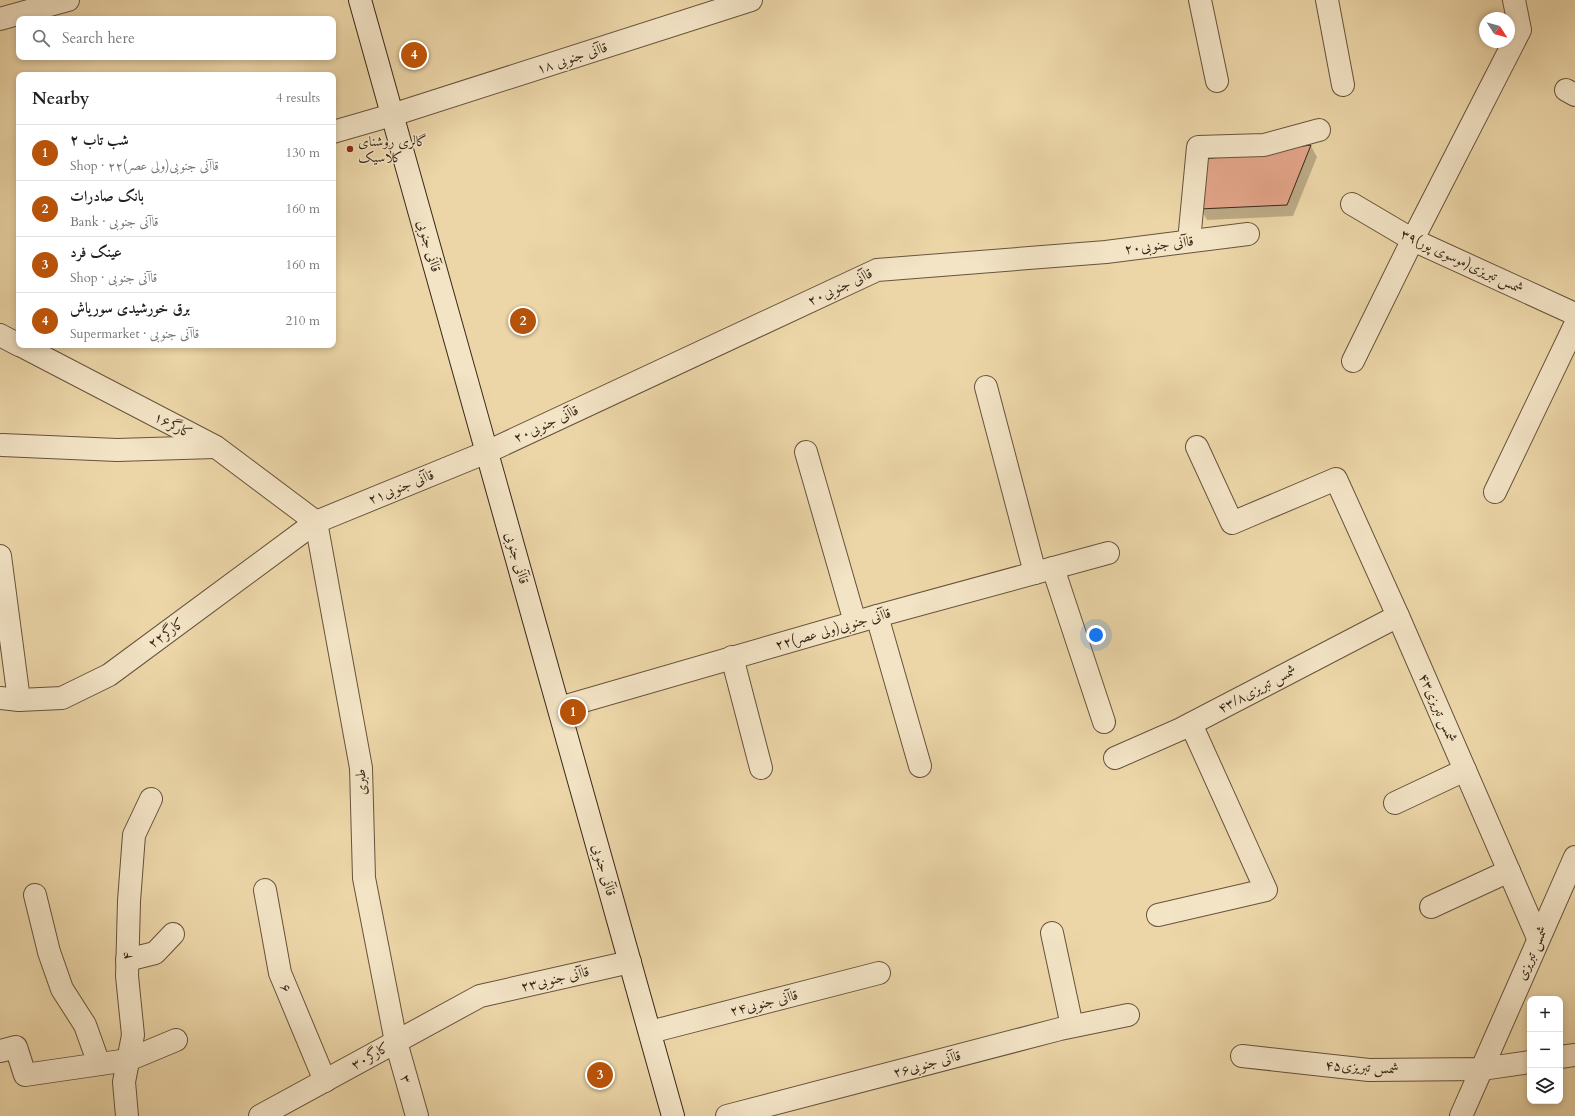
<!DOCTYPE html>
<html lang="en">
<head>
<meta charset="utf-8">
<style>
  :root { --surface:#fff; --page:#f6f6f6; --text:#222; --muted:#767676; --line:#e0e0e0; --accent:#b45309 }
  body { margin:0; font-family:Cardo,Amiri,serif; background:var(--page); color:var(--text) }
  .controls { position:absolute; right:12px; bottom:12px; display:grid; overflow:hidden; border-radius:8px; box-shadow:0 2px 6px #0003 }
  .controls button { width:36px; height:36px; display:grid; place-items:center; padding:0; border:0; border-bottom:1px solid var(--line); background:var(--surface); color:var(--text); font:20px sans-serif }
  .compass { position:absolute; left:1479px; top:12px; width:36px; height:36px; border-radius:50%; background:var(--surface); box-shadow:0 2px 6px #0003; rotate:126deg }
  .you { position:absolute; left:1096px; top:635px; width:14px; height:14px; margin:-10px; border:3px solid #fff; border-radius:50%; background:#1a73e8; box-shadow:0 0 0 6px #1a73e833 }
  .badge { display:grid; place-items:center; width:26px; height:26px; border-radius:50%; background:var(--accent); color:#fff; font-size:13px; font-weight:700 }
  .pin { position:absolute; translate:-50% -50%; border:2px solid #fff; box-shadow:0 1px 4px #0006 }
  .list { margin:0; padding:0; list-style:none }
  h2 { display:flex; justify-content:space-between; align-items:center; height:52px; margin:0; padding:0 16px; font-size:17px }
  h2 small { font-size:13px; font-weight:400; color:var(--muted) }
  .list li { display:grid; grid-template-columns:26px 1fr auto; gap:12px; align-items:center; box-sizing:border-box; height:56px; padding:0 16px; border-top:1px solid var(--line) }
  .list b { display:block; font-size:15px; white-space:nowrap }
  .list p { margin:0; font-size:13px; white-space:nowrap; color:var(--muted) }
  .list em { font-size:13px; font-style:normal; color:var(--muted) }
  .icon { flex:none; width:22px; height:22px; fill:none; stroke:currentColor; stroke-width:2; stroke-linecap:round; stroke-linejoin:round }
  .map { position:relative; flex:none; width:1575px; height:1116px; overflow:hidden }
  .search { position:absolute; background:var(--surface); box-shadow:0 2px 6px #0003; left:16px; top:16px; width:320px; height:44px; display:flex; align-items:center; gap:10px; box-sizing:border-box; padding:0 14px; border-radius:8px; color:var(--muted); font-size:15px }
  .panel { position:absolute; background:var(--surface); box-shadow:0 2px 6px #0003; left:16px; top:72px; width:320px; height:276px; border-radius:8px }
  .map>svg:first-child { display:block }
  .shadow { fill:#0003 }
  .building { fill:#e4a58a; stroke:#392718 }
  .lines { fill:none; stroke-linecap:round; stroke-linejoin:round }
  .minor-casing { stroke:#66533c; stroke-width:24 }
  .tertiary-casing { stroke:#66533c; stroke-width:24 }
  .secondary-casing { stroke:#392718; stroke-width:24 }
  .minor { stroke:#f3e4c6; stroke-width:22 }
  .tertiary { stroke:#f3e4c6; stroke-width:22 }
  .secondary { stroke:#f3e4c6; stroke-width:22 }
  .poi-dot { fill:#8f2418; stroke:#f3e4c6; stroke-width:1.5 }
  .labels { text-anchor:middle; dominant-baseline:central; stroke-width:3; stroke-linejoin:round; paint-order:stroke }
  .street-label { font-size:14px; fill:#392718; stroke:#f3e4c6 }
  .poi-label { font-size:14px; fill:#392718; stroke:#f3e4c6; text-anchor:start }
</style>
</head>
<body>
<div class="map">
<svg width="1575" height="1116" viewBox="0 0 1575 1116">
  <rect width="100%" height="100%" fill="#ecd6a8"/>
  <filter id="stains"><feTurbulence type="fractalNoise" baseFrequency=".005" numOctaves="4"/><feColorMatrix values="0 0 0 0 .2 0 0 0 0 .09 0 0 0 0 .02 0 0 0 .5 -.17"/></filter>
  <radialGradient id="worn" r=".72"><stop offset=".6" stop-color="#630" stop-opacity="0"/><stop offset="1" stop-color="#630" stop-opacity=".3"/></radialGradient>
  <path class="shadow" d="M1311 146 1317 157 1293 216 1207 220 1201 209 1206 160Z"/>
  <path class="building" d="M1311 145 1287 205 1199 209 1205 159Z"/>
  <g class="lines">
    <defs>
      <g id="minor">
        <path d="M1200 0 1217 81"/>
        <path d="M1327 0 1343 85"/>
        <path d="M0 19 68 0"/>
        <path d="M1566 90 1575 95"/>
        <path d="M333 132 392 115 751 0"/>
        <path d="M1352 204 1413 240 1575 314"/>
        <path d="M1189 241 1198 147 1264 145 1319 130"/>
        <path d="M0 335 19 345"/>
        <path d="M20 345 216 447 316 522"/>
        <path d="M1353 361 1413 239 1520 30 1514 0"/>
        <path d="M986 387 1035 573"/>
        <path d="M2 445 117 450 215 447"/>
        <path d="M1197 447 1232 523 1336 479 1398 616 1538 938"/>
        <path d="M806 452 855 622"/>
        <path d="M1495 492 1575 325"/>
        <path d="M316 522 361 768 364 878 396 1042 417 1116"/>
        <path d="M0 556 19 700"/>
        <path d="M1053 568 1104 722"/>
        <path d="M877 616 920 766"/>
        <path d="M732 657 761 768"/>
        <path d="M0 698 19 700 62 698 109 675 316 522 487 452 877 270 1106 252 1248 234"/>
        <path d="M559 708 877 616 1108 553"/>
        <path d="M1115 758 1181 729 1398 616"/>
        <path d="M1395 803 1465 770"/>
        <path d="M265 890 280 973 325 1081"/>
        <path d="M35 895 49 952 62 989 85 1025 99 1064"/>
        <path d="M1431 907 1509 871"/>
        <path d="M1158 915 1266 890 1191 724"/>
        <path d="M1052 933 1072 1026"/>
        <path d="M127 960 155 953 173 934"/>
        <path d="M650 1032 879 973"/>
        <path d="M0 1051 16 1047 25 1075 128 1060 176 1040"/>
        <path d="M1242 1056 1369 1070 1482 1069 1530 1062"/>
        <path d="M1560 1057 1575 1055"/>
        <path d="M127 1116 124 1082 133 1035 127 976 129 901 134 835 151 799"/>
        <path d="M260 1116 480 996 630 962"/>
        <path d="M727 1116 1060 1029 1128 1015"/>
      </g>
      <path id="tertiary" d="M1461 1116 1575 857"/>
      <path id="secondary" d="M360 0 673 1116"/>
    </defs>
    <use href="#minor" class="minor-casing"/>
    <use href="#tertiary" class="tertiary-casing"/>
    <use href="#secondary" class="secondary-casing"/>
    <use href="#minor" class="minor"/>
    <use href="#tertiary" class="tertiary"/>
    <use href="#secondary" class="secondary"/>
  </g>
  <circle class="poi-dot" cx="350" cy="149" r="4"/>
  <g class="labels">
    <g class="street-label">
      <text transform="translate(572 58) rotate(-18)">قاآنی جنوبی ۱۸</text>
      <text transform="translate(1159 245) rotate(-7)">۲۰قاآنی جنوبی</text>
      <text transform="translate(429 246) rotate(74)">قاآنی جنوبی</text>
      <text transform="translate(1462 261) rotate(25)">شمس تبریزی(موسوی پور)۳۹</text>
      <text transform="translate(840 287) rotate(-25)">۲۰قاآنی جنوبی</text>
      <text transform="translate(546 424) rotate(-25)">۲۰قاآنی جنوبی</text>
      <text transform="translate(173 425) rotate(27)">کارگر۱۶</text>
      <text transform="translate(401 487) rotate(-22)">قاآنی جنوبی۲۱</text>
      <text transform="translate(517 558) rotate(74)">قاآنی جنوبی</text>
      <text transform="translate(833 629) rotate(-16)">۲۲قاآنی جنوبی(ولی عصر)</text>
      <text transform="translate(166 633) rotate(-36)">۲۲کارگر</text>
      <text transform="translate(1257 689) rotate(-28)">شمس تبریزی۴۳/۸</text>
      <text transform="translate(1438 708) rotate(66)">شمس تبریزی۴۳</text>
      <text transform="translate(361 782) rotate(-93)">طبری</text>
      <text transform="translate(604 870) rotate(74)">قاآنی جنوبی</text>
      <text transform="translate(1532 953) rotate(-66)">شمس تبریزی</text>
      <text transform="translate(127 956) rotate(-88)">۴</text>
      <text transform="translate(555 979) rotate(-13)">قاآنی جنوبی۲۳</text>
      <text transform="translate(286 988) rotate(67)">۶</text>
      <text transform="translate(764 1003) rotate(-14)">۲۴قاآنی جنوبی</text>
      <text transform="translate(370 1056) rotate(-29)">کارگر۳۰</text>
      <text transform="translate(927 1064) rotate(-15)">۲۶قاآنی جنوبی</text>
      <text transform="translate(1362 1067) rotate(3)">شمس تبریزی۴۵</text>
      <text transform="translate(406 1079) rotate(74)">۳</text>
    </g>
    <g class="poi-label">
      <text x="358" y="141">گالری روشنای<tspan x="358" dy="16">کلاسیک</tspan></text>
    </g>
  </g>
  <rect width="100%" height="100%" filter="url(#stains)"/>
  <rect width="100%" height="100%" fill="url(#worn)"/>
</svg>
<div class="controls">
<button>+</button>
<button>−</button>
<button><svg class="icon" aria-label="layers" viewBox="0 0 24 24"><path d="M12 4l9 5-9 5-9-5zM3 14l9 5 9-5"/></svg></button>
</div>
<svg class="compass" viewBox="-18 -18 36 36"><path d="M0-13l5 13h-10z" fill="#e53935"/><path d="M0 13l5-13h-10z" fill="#767676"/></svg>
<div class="you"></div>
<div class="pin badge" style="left:573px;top:712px">1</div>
<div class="pin badge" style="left:523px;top:321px">2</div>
<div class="pin badge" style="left:600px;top:1075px">3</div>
<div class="pin badge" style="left:414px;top:55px">4</div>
<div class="search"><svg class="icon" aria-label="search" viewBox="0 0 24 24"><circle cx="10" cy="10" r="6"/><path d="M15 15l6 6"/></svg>Search here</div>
<section class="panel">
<h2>Nearby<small>4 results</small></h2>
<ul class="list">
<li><span class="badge">1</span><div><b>شب تاب ۲</b><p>Shop · ۲۲قاآنی جنوبی(ولی عصر)</p></div><em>130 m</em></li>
<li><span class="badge">2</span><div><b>بانک صادرات</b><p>Bank · قاآنی جنوبی</p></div><em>160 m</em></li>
<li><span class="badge">3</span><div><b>عینک فرد</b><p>Shop · قاآنی جنوبی</p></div><em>160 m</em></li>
<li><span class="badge">4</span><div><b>برق خورشیدی سوریاش</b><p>Supermarket · قاآنی جنوبی</p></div><em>210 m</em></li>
</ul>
</section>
</div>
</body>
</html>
